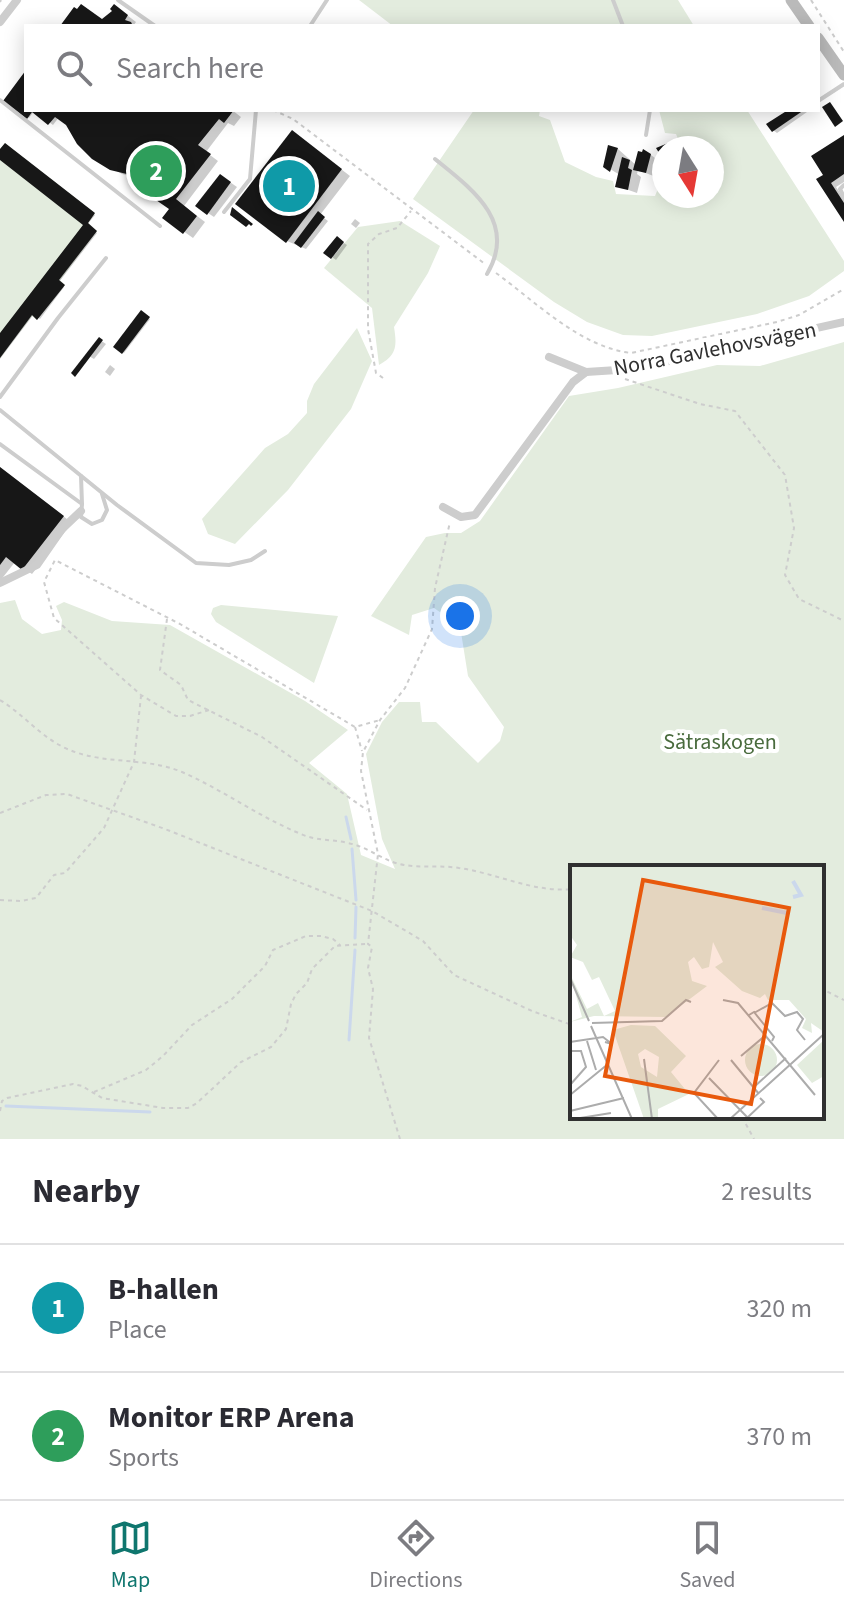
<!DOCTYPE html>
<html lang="en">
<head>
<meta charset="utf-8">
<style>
  :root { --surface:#fff; --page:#f7f7f7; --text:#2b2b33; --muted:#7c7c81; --line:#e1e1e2; --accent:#0f766e }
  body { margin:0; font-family:"Source Sans 3",sans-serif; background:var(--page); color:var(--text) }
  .compass { position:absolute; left:652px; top:136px; width:72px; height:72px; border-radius:50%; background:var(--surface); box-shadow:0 4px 20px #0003; rotate:169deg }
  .you { position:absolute; left:460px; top:616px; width:28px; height:28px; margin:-20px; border:6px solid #fff; border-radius:50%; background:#1a73e8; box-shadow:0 0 0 12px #1a73e833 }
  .badge { display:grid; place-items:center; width:52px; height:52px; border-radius:50%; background:var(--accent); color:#fff; font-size:26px; font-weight:700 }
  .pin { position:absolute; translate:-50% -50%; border:4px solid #fff; box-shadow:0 2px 8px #0006 }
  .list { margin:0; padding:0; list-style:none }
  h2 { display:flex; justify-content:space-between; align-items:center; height:104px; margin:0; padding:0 32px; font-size:34px }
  h2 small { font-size:26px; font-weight:400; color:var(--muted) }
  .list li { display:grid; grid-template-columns:52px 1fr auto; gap:24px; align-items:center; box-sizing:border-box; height:128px; padding:0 32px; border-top:2px solid var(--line) }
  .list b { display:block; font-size:30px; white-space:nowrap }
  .list p { margin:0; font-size:26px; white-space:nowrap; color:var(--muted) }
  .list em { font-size:26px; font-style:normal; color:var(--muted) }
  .icon { flex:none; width:44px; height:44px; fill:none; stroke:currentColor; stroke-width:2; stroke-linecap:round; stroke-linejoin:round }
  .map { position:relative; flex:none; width:844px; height:1139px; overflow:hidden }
  .search { position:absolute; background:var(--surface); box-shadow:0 4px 20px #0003; left:24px; right:24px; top:24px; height:88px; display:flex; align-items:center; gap:20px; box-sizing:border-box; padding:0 28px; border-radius:0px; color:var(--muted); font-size:30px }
  .sheet { height:360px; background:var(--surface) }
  nav { display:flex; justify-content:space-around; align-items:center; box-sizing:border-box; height:112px; border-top:2px solid var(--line); background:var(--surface); font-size:22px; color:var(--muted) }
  nav a { display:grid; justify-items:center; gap:4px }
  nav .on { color:var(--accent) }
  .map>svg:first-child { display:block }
  .green { fill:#e3ecde; fill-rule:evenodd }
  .shadow { fill:#0003 }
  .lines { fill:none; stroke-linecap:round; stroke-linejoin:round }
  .stream { stroke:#cbd8ec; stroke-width:3 }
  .building { fill:#171717 }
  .path { stroke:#cdcdcd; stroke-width:2; stroke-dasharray:4 4; stroke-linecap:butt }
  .lane { stroke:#cdcdcd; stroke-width:4 }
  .street { stroke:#cdcdcd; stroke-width:8 }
  .secondary { stroke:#bababa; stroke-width:11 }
  .labels { text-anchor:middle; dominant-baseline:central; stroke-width:8; stroke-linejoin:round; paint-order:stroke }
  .street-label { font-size:22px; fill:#303030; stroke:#fff }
  .park-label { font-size:22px; fill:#496b3d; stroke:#fff }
  .inset-river { fill:none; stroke:#cbd8ec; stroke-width:4 }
  .inset-road { fill:none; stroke:#acacac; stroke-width:2 }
  .view { fill:#e8590c; fill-opacity:0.15; stroke:#e8590c; stroke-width:4 }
  .inset-edge { fill:none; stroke:#303030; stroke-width:4 }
</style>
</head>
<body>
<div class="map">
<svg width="844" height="1139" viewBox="0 0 844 1139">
  <rect width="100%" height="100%" fill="#fff"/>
  <g class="green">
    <path d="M359 0H678L694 26H393Z"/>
    <path d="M474 110H540L539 116 550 120 565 162 596 177 613 181 616 194 655 196 664 174V196H712V148H682L676 134 665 133 659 110H747L844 261V271L809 296 757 314 652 336 623 335 587 322 554 302 413 199Z"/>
    <path d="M5 143 95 213 88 223 97 231 60 280 65 285 37 320 32 316 0 358V149Z"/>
    <path d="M400 221 440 246 428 273 394 327C397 346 397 355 379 365L372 308 324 268 358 227Z"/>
    <path d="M357 328 372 361 351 409 288 490 235 544 208 534 202 519 265 448 288 434 307 413V401L314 384Z"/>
    <path d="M844 342V1139H0V603L15 600 22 619 42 634 61 630 62 620 56 606 64 602 112 621 170 625 305 701 348 730 309 763 347 794 361 855 395 869 382 839 366 754 382 722 399 702H420L422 722H436L478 763 500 741 504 727 468 676 460 626 434 608 412 615 409 635 371 616 426 537 445 533H461L480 521 569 396 618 388 717 365 760 366ZM572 867H822V1117H572Z"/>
    <path d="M221 605 338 616 314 683 216 622 211 614 213 608Z"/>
  </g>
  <g class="shadow">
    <path d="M123 12 136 22 134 25 129 22 130 26H63L103 21Z"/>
    <path d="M26 74V110H232L241 117 234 126 228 123 206 152 218 161 184 206 205 222 193 238 165 218 172 209 161 196 138 178 122 174 93 157 68 124 59 117 53 125 34 111 29 118 5 100Z"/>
    <path d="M791 110 807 112 777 133 773 130Z"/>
    <path d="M844 137V182L836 187 844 199V218L826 175Z"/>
    <path d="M301 138 350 176 320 215 328 221 306 249 287 241Z"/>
    <path d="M6 146 95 215 87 225 97 233 59 282 64 287 40 319 34 314 0 359V336L86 225 0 158V152Z"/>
    <path d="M618 149 637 166 647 152 659 161 656 177 638 170 637 174 641 177 637 193 617 186 620 175 605 166Z"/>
    <path d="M227 180 237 187 214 217 208 213Z"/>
    <path d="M355 219 360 223 356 228 351 224Z"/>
    <path d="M341 241 347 245 336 260 332 257Z"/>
    <path d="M142 313 150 319 124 353 115 347Z"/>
    <path d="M100 340 106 344 94 359 87 355Z"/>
    <path d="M110 365 115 369 110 376 105 372Z"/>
    <path d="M0 467 72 523 32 574 15 562 0 581Z"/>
  </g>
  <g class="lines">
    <g class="stream">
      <path d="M346 817 351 839"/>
      <path d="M352 849 356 900"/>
      <path d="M822 935 823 934"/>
      <path d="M355 938 356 907"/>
      <path d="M349 1040 355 950"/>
      <path d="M6 1106 150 1112"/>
    </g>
  </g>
  <g class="building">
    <path d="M81 4 102 19 112 11 110 9 114 4 128 15 125 20 131 22 133 26H60L74 7 77 9Z"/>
    <path d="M26 70V110H234L224 123 219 119 198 145 211 154 176 199 197 216 183 234 162 218 169 209 156 200 159 197 131 175 110 170 92 159 77 144 66 125 55 117 48 125 32 112 27 119 3 101Z"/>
    <path d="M830 102 843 121 835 127 822 107Z"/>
    <path d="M788 110H804L772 132 766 124Z"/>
    <path d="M292 130 342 169 286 243 235 204Z"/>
    <path d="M844 135V174L831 183 844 203V222L816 179 823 175 811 156Z"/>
    <path d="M673 141 676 148H664V155L661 156 656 148Z"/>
    <path d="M5 143 95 213 88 223 97 231 59 280 65 285 37 320 32 315 0 358V333L83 225 0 160V149Z"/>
    <path d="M608 145 618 148 610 172 603 167Z"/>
    <path d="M643 149 651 154 646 173 633 170 638 151 642 152Z"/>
    <path d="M622 157 630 160 628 168 632 170 628 190 615 187Z"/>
    <path d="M220 174 231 182 207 215 195 206Z"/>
    <path d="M232 207 253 224 251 226 249 224 246 227 230 215Z"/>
    <path d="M318 211 325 217 301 248 294 243Z"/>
    <path d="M337 236 344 242 331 259 323 253Z"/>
    <path d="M141 310 150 317 122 354 113 347Z"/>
    <path d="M99 337 103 340 75 377 71 373Z"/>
    <path d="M0 467 64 516 22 570 6 557 0 565Z"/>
  </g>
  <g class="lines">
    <g class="path">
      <path d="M811 0 844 52"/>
      <path d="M0 2 1 0"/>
      <path d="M273 110 293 119 485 264"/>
      <path d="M496 273C536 302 580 347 631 353L777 322 799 315 844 289"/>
      <path d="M383 378 376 373 368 329V244L379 234 397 228 411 211"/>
      <path d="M625 379 700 404 735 411 785 475 794 528 785 575 799 599 844 621"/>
      <path d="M167 619 160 670 181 685 188 700 262 737 367 810"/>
      <path d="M0 700C23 714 39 735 63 747 101 766 144 756 182 772 223 790 259 817 301 834 316 841 332 839 348 843 369 847 384 862 404 865 422 868 441 865 459 868 496 873 534 893 572 889"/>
      <path d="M209 710 190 716H176L141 695 54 618 44 582 55 560 180 624 355 727 380 720"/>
      <path d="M355 727 362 751"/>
      <path d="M0 813 46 795 67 794 165 829 372 911 423 941 454 975 532 1011 572 1025"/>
      <path d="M0 900 21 901 36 898 54 875 65 873 104 828 134 762 141 696"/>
      <path d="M822 986 826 991 844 1000"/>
      <path d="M94 1092 146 1070 163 1056 192 1025 232 999 265 966 273 950 306 936H321L333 939 340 945"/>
      <path d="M0 1111 2 1101 7 1098 73 1084 82 1086 102 1098 163 1108H188L197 1103 241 1062 271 1047 286 1029 291 1004 296 994 307 983 312 969 335 946 367 944"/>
      <path d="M742 1117 754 1139"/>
      <path d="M400 1139 369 1038 373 989 368 968 372 947 368 944 378 854 361 771 363 752 380 720 405 688 432 629 435 588 450 522"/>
    </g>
    <g class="lane">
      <path d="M118 0 155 26"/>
      <path d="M613 0 623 26"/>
      <path d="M310 26 327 0"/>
      <path d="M0 100 160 226"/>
      <path d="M818 101 844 84"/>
      <path d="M646 135 650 110"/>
      <path d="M435 159C472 189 518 222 487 274"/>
      <path d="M844 185 840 189 844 197"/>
      <path d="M224 212 250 179 256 110"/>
      <path d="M0 397 58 318 106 258"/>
      <path d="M0 410 117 505 196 563 229 565 251 560 265 551"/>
      <path d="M0 444 82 504 81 517 92 524 102 520 107 510 102 494"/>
      <path d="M81 476 82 504"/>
    </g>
    <g class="street">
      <path d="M0 22 17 0"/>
      <path d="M549 357 586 372"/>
      <path d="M443 507 461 517 475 515 573 382 586 372 633 369 844 322"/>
      <path d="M0 583 37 565 62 529 81 511"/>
    </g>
    <g class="secondary">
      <path d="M791 0 809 26"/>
      <path d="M818 38 844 75"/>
    </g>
  </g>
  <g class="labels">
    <g class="street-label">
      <text transform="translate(715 349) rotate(-11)">Norra Gavlehovsvägen</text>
    </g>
    <g class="park-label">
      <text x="720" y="742">Sätraskogen</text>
    </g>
  </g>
  <g transform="translate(570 865)">
    <rect width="254" height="254" fill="#fff"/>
    <path d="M0 0H254V167L241 158 242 168 232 163 236 154 219 135H198L195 129 190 133 172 126 145 102 153 97 143 77 139 102 132 104 124 92 118 97 122 116 137 121 96 152 24 151 0 157 12 152 0 109 17 144 28 138 34 151 45 146 29 112 22 115 13 97 0 92 7 80 0 70ZM61 160 85 161 116 191 101 207 119 229 88 244V254H74L43 165ZM75 184 89 192 87 212 71 202 68 189ZM254 175V211L242 218 227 200ZM175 195a16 16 0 1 1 32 0a16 16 0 1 1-32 0Z" fill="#e3ecde" fill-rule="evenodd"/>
    <path class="inset-river" d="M223 16 231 30 223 32M192 43 217 48"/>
    <path class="inset-road" d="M0 113 19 156M153 135 168 138 245 230M184 148 202 138 215 151 227 147 233 154 227 165 235 175M179 150 184 147 204 172 202 176M22 158 92 156 116 135 121 137M21 161 62 254M17 176 26 205M0 177 33 172 42 179 35 177M0 186H11L16 202 0 220M171 191 196 170M74 194 82 254M161 195 189 229M139 213 179 254M184 222 216 193M0 230 38 199M0 246 54 233M178 252 194 237 190 233M4 254 41 248M148 254 124 228 149 195M160 254 254 169"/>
    <path class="view" d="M73 15 219 43 181 239 35 211Z"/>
    <rect width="254" height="254" class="inset-edge"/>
  </g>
</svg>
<svg class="compass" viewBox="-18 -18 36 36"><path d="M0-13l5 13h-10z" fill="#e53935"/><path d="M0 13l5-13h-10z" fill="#7c7c81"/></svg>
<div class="you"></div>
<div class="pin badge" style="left:289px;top:186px;background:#0f9aa8">1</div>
<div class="pin badge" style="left:156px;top:171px;background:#2e9e5b">2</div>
<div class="search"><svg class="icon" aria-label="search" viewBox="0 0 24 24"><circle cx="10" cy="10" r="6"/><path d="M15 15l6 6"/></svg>Search here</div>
</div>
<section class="sheet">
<h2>Nearby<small>2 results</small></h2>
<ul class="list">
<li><span class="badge" style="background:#0f9aa8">1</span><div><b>B-hallen</b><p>Place</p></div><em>320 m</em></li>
<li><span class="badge" style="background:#2e9e5b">2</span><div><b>Monitor ERP Arena</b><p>Sports</p></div><em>370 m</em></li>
</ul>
</section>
<nav>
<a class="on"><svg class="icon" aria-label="map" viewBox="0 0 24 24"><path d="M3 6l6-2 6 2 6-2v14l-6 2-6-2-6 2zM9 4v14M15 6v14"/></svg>Map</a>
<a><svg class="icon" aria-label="directions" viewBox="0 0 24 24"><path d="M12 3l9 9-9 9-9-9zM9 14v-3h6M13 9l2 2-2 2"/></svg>Directions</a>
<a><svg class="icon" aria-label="saved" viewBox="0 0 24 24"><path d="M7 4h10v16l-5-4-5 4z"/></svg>Saved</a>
</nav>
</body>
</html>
